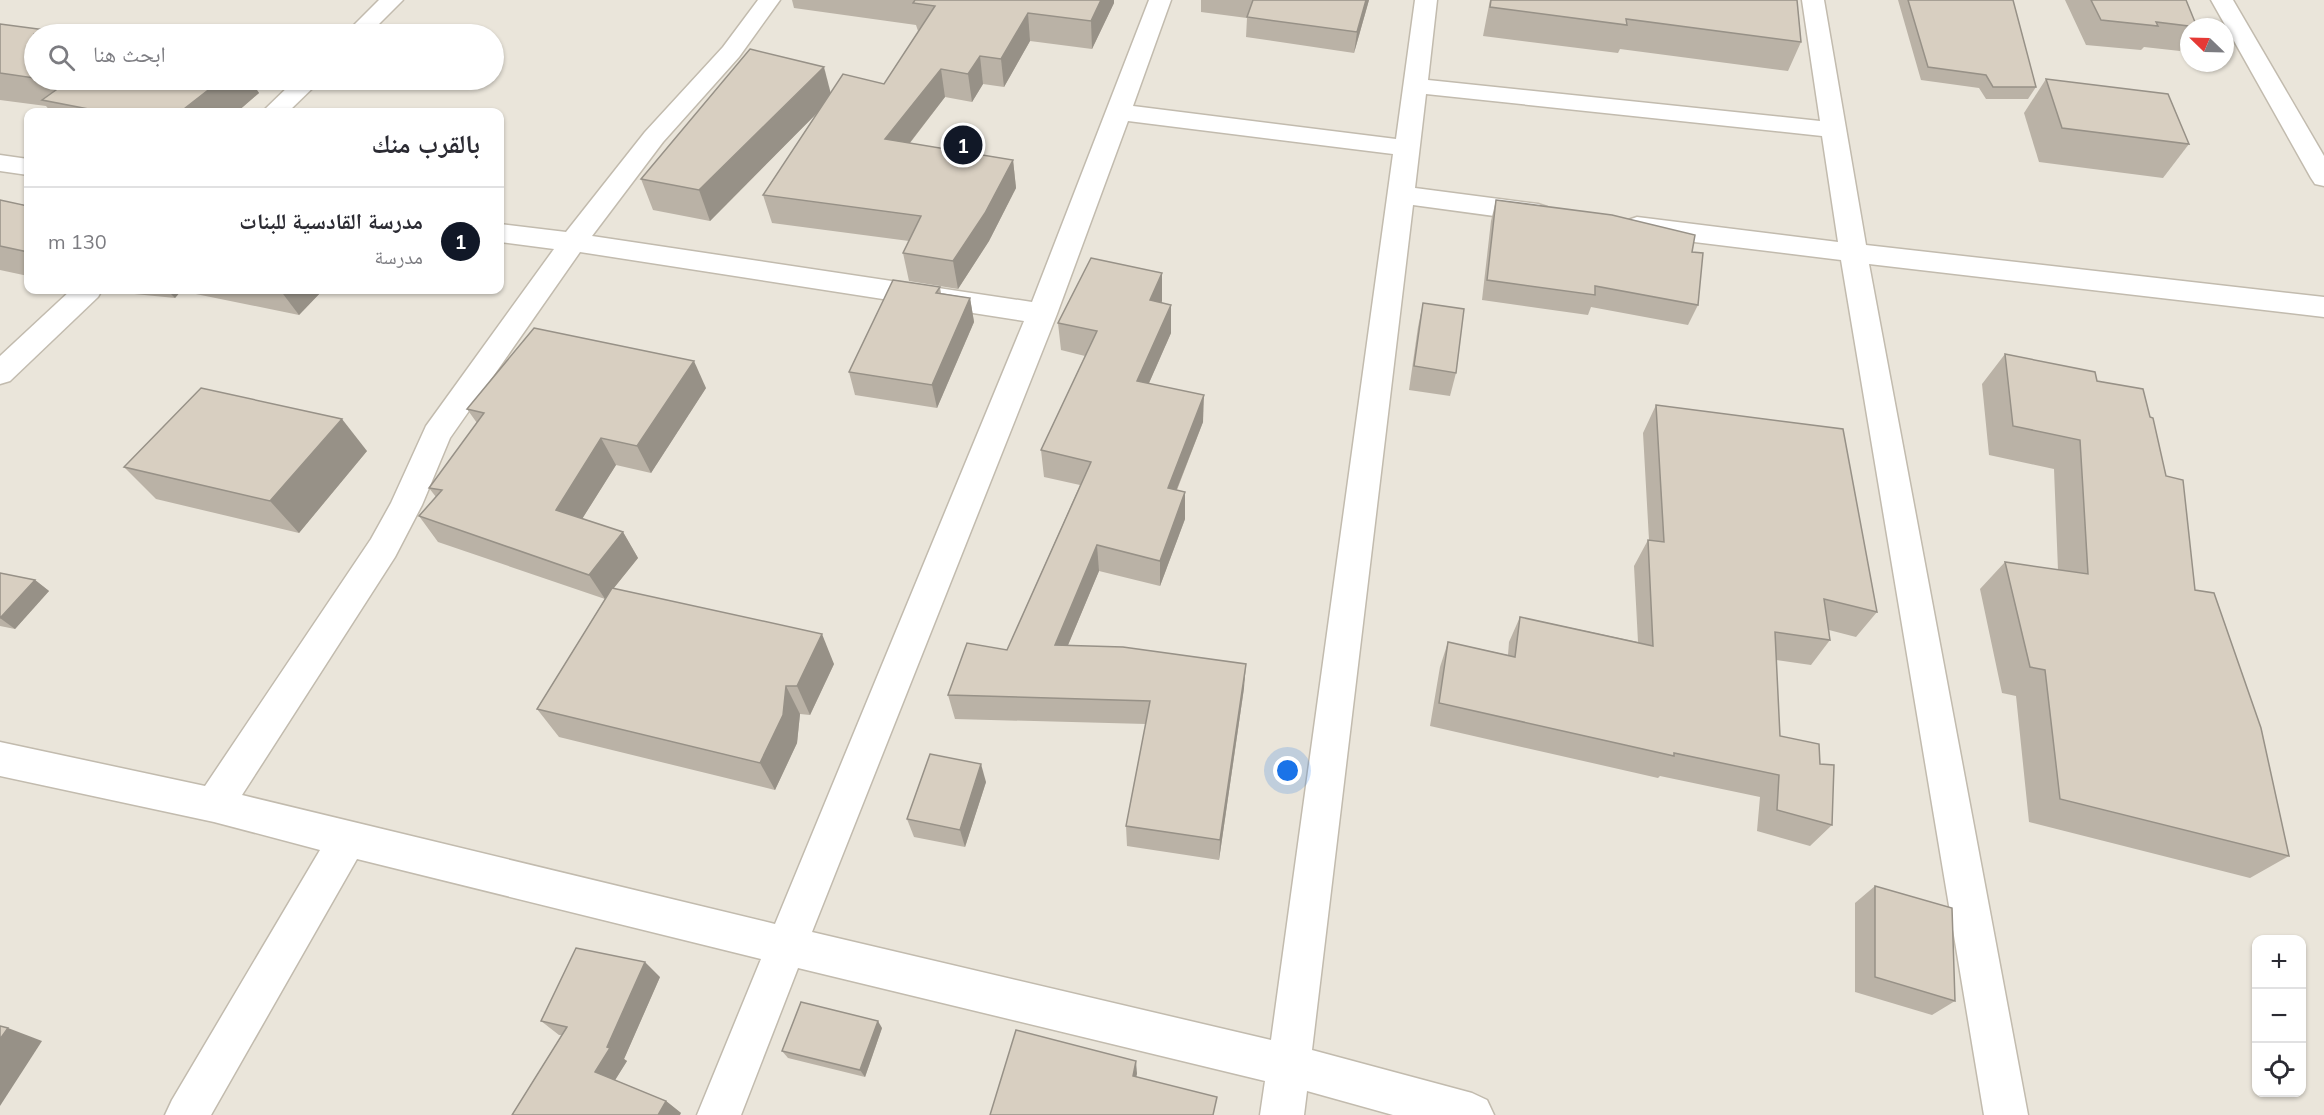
<!DOCTYPE html>
<html lang="ar">
<head>
<meta charset="utf-8">
<style>
  :root { --surface:#fff; --page:#f2f2f3; --text:#2b2b33; --muted:#7c7c81; --line:#e1e1e2; --accent:#111827 }
  body { margin:0; font-family:Mulish,"Noto Naskh Arabic",sans-serif; background:var(--page); color:var(--text); direction:rtl }
  .controls { position:absolute; right:18px; bottom:18px; display:grid; overflow:hidden; border-radius:12px; box-shadow:0 2px 4px #0004 }
  .controls button { width:54px; height:54px; display:grid; place-items:center; padding:0; border:0; border-bottom:2px solid var(--line); background:var(--surface); color:var(--text); font:30px sans-serif }
  .compass { position:absolute; left:2180px; top:18px; width:54px; height:54px; border-radius:50%; background:var(--surface); box-shadow:0 2px 4px #0004; rotate:293deg }
  .you { position:absolute; left:1288px; top:771px; width:21px; height:21px; margin:-15px; border:4px solid #fff; border-radius:50%; background:#1a73e8; box-shadow:0 0 0 9px #1a73e833 }
  .badge { display:grid; place-items:center; width:39px; height:39px; border-radius:50%; background:var(--accent); color:#fff; font-size:20px; font-weight:700 }
  .pin { position:absolute; translate:-50% -50%; border:3px solid #fff; box-shadow:0 2px 6px #0006 }
  .list { margin:0; padding:0; list-style:none }
  h2 { display:flex; justify-content:space-between; align-items:center; height:78px; margin:0; padding:0 24px; font-size:26px }
  h2 small { font-size:20px; font-weight:400; color:var(--muted) }
  .list li { display:grid; grid-template-columns:39px 1fr auto; gap:18px; align-items:center; box-sizing:border-box; height:108px; padding:0 24px; border-top:2px solid var(--line) }
  .list b { display:block; font-size:22px; white-space:nowrap }
  .list p { margin:0; font-size:20px; white-space:nowrap; color:var(--muted) }
  .list em { font-size:20px; font-style:normal; color:var(--muted) }
  .icon { flex:none; width:33px; height:33px; fill:none; stroke:currentColor; stroke-width:2; stroke-linecap:round; stroke-linejoin:round }
  .map { position:relative; flex:none; width:2324px; height:1115px; overflow:hidden; direction:ltr }
  .search { position:absolute; background:var(--surface); box-shadow:0 2px 4px #0004; left:24px; top:24px; width:480px; height:66px; display:flex; align-items:center; gap:15px; box-sizing:border-box; padding:0 21px; border-radius:33px; color:var(--muted); font-size:22px }
  .panel { position:absolute; background:var(--surface); box-shadow:0 2px 4px #0004; left:24px; top:108px; width:480px; height:186px; border-radius:12px; direction:rtl }
  .map>svg:first-child { display:block }
  .residential { fill:#eae5da; fill-rule:evenodd }
  .lines { fill:none; stroke-linecap:round; stroke-linejoin:round }
  .minor-casing { stroke:#c2bbae; stroke-width:3 }
  .minor { fill:#fff; fill-rule:evenodd }
  .wall { fill:#bab2a6 }
  .shaded-wall { fill:#979187 }
  .building { fill:#d8cfc1; stroke:#979187; stroke-width:1.5 }
</style>
</head>
<body>
<div class="map">
<svg width="2324" height="1115" viewBox="0 0 2324 1115">
  <rect width="100%" height="100%" fill="#f6f3ec"/>
  <path class="residential" d="M0 0H2324V1115H0ZM2189 27H2225V63H2189ZM34 34H494V80H34ZM28 112H500V290H28ZM2256 940H2302V1092H2256Z"/>
  <g class="lines">
    <defs>
      <g id="minor">
        <path d="M379 0H403L369 34H345Z"/>
        <path d="M758 0H780L739 57 663 142 592 236 1032 302 1149 0H1171L1133 106 1396 139 1415 0H1437L1428 80 1820 121 1802 0H1824L1866 245 2324 297V317L1869 264 2028 1115H1984L1841 260 1637 235 1628 232 1624 226 1628 220 1637 217 1838 242 1822 136 1426 94 1415 188 1538 204 1547 207 1551 213 1547 219 1538 222 1413 205 1312 1050 1472 1093 1487 1100 1494 1115H1393L1307 1091 1304 1115H1260L1265 1081 798 968 741 1115H697L761 959 357 859 211 1115H165L172 1100 320 850 214 822 0 776V742L205 786 371 539 391 503 426 426 554 249 500 242V224L566 232 645 132 723 47ZM1128 121 1393 154 1271 1040 812 932 1057 314ZM580 252 1024 321 775 924 242 795 395 557 422 505 450 438Z"/>
        <path d="M2211 0H2233L2324 156V186L2315 184 2311 178Z"/>
        <path d="M295 80H321L288 112H262Z"/>
        <path d="M0 155 28 159V175L0 171Z"/>
        <path d="M71 290H102L98 297 10 381 0 384V356Z"/>
      </g>
    </defs>
    <use href="#minor" class="minor-casing"/>
    <use href="#minor" class="minor"/>
  </g>
  <g class="wall">
    <path d="M792 0H1114V3L1092 49 1030 41 1004 87 983 84 972 102 945 97 910 143 1013 160 1016 188 989 241 958 289 909 281 903 253 909 241 772 223 763 195 818 112 710 221 653 210 641 179 831 93 884 84 919 31H918L916 25 794 8Z"/>
    <path d="M1201 0H1369L1354 53 1246 37 1247 18 1201 12Z"/>
    <path d="M1490 0H1797L1801 42 1788 71 1620 49 1618 53 1483 36Z"/>
    <path d="M1898 0H2013L2036 87 2028 99H1986L1979 88 1921 80Z"/>
    <path d="M2065 0H2186L2197 27H2189V38L2180 51 2144 47 2141 50 2086 45Z"/>
    <path d="M0 24 34 34V80H250L259 93 237 112H51L46 106 0 100Z"/>
    <path d="M2046 79 2189 144 2163 178 2039 162 2024 113Z"/>
    <path d="M0 200 28 206V276L0 270Z"/>
    <path d="M1496 200 1692 252 1698 305 1688 325 1591 307 1588 315 1482 300 1491 221Z"/>
    <path d="M940 287 941 293 970 298 974 322 937 408 855 395 849 372Z"/>
    <path d="M103 290H323L299 315 181 291 175 298 104 291Z"/>
    <path d="M1162 301 1161 303 1171 333 1149 383 1203 422 1177 490 1185 492V519L1160 586 1099 571 1068 645 1244 688 1219 860 1127 846 1126 826 1146 724 955 719 948 695 1007 650 1080 485 1044 477 1041 450 1085 356 1061 350 1058 323Z"/>
    <path d="M1423 303 1456 373 1450 396 1409 390 1418 327Z"/>
    <path d="M2005 354 2097 381 2166 476 2195 590 2289 856 2250 878 2029 822 2016 696 2002 693 1980 589 2005 562 2058 570 2054 469 1989 455 1982 384Z"/>
    <path d="M706 388 651 473 616 465 582 519 623 532 638 558 613 589 834 664 810 715 800 714 797 743 775 790 559 737 537 709 605 599 438 542 419 516 436 497 429 488 477 423 467 409Z"/>
    <path d="M1656 405 1877 612 1856 637 1829 630 1830 640 1811 665 1776 660 1780 736 1820 764 1832 825 1810 846 1757 831 1760 797 1660 776 1658 778 1430 726 1440 667 1448 642 1508 655 1509 642 1520 617 1638 642 1634 566 1648 540H1649L1643 433Z"/>
    <path d="M367 451 299 533 156 499 124 467Z"/>
    <path d="M0 573 35 580 49 591 15 629 0 626Z"/>
    <path d="M986 782 965 847 914 837 907 819Z"/>
    <path d="M1875 886 1955 1001 1932 1015 1855 992V903Z"/>
    <path d="M660 977 624 1059 627 1061 615 1080 666 1101 681 1113 512 1115 562 1035H559L541 1021Z"/>
    <path d="M882 1028 865 1077 788 1058 782 1051Z"/>
  </g>
  <g class="shaded-wall">
    <path d="M1101 0H1114V3L1092 49 1091 21Z"/>
    <path d="M1366 0H1369L1354 53 1357 32Z"/>
    <path d="M1028 13 1030 41 1004 87 1001 59Z"/>
    <path d="M980 56 983 84 972 102 968 74Z"/>
    <path d="M824 67 832 98 710 221 699 190Z"/>
    <path d="M941 69 945 97 891 167 885 139Z"/>
    <path d="M221 80H250L259 93 237 112H180Z"/>
    <path d="M1013 160 1016 188 989 241 958 289 953 261Z"/>
    <path d="M1162 273V301L1150 328V300Z"/>
    <path d="M167 290H179L181 291 175 298Z"/>
    <path d="M280 290H323L299 315Z"/>
    <path d="M970 298 974 322 937 408 932 385Z"/>
    <path d="M1171 305V333L1138 408 1137 381Z"/>
    <path d="M694 361 706 388 651 473 637 446Z"/>
    <path d="M1204 395 1203 422 1167 514 1168 488Z"/>
    <path d="M342 419 367 451 299 533 270 501Z"/>
    <path d="M601 438 616 465 572 535 556 510Z"/>
    <path d="M1185 492V519L1160 586V561Z"/>
    <path d="M623 532 638 558 605 599 589 575Z"/>
    <path d="M1097 545 1099 571 1058 669 1055 645Z"/>
    <path d="M35 580 49 591 15 629 0 618Z"/>
    <path d="M822 634 834 664 810 715 797 686Z"/>
    <path d="M1246 664 1244 688 1219 860 1220 840Z"/>
    <path d="M786 686 800 714 797 743 775 790 760 763Z"/>
    <path d="M981 764 986 782 965 847 960 830Z"/>
    <path d="M645 962 660 977 624 1059 627 1061 612 1085 595 1072Z"/>
    <path d="M878 1021 882 1028 865 1077 860 1070Z"/>
    <path d="M8 1028 42 1041 0 1106V1039Z"/>
    <path d="M1136 1061 1137 1074 1134 1087 1133 1076Z"/>
    <path d="M666 1101 681 1113 680 1115H658Z"/>
  </g>
  <g class="building">
    <path d="M915 0H1101L1091 21 1028 13 1001 59 980 56 968 74 941 69 885 139 1013 160 985 213 953 261 903 253 921 216 763 195 843 74 884 84 935 6 913 3Z"/>
    <path d="M1253 0H1366L1357 32 1247 17Z"/>
    <path d="M1491 0H1797L1801 42 1626 19 1627 25 1490 7Z"/>
    <path d="M1908 0H2013L2036 87H1993L1986 75 1928 67Z"/>
    <path d="M2091 0H2186L2197 27 2156 22 2158 26 2101 20Z"/>
    <path d="M0 24 76 34H34V78L0 73Z"/>
    <path d="M750 49 824 67 699 190 641 179Z"/>
    <path d="M2046 79 2168 94 2189 144 2062 128Z"/>
    <path d="M50 80H221L180 112H104L42 100 67 82Z"/>
    <path d="M0 200 28 206V252L0 246Z"/>
    <path d="M1496 200 1612 215 1695 235 1692 252 1703 253 1698 305 1595 286V295L1487 280Z"/>
    <path d="M1091 258 1162 273 1150 300 1171 305 1137 381 1204 395 1168 488 1185 492 1160 561 1097 545 1055 645 1123 647 1246 664 1220 840 1126 826 1150 701 948 695 967 643 1007 650 1091 462 1041 450 1097 331 1058 323Z"/>
    <path d="M893 280 940 287 936 293 970 298 932 385 849 372Z"/>
    <path d="M1423 303 1464 309 1456 373 1414 366Z"/>
    <path d="M534 328 694 361 637 446 601 438 556 510 623 532 589 575 419 516 442 490 429 488 484 413 467 409Z"/>
    <path d="M2005 354 2095 372 2097 381 2143 389 2150 417 2153 418 2166 476 2183 480 2195 590 2214 593 2261 728 2289 856 2060 799 2045 670 2030 667 2005 562 2088 574 2080 440 2013 426Z"/>
    <path d="M201 388 342 419 270 501 124 467Z"/>
    <path d="M1656 405 1843 429 1877 612 1824 599 1830 640 1775 632 1780 736 1819 744 1820 764 1834 765 1832 825 1777 810 1779 775 1674 753V756L1439 703 1448 642 1515 657 1520 617 1653 646 1648 540 1664 542Z"/>
    <path d="M0 573 35 580 0 618Z"/>
    <path d="M612 588 822 634 797 686H786L783 715 760 763 537 709Z"/>
    <path d="M930 754 981 764 960 830 907 819Z"/>
    <path d="M1875 886 1952 908 1955 1001 1875 977Z"/>
    <path d="M576 948 645 962 607 1047 610 1048 595 1072 666 1101 658 1115H512L567 1027 541 1021Z"/>
    <path d="M801 1002 878 1021 860 1070 782 1051Z"/>
    <path d="M0 1026 8 1028 0 1039Z"/>
    <path d="M1016 1030 1136 1061 1133 1076 1217 1097 1213 1115H990Z"/>
  </g>
</svg>
<div class="controls">
<button>+</button>
<button>−</button>
<button><svg class="icon" aria-label="locate" viewBox="0 0 24 24"><circle cx="12" cy="12" r="6"/><path d="M12 2v4M12 18v4M2 12h4M18 12h4"/></svg></button>
</div>
<svg class="compass" viewBox="-18 -18 36 36"><path d="M0-13l5 13h-10z" fill="#e53935"/><path d="M0 13l5-13h-10z" fill="#7c7c81"/></svg>
<div class="you"></div>
<div class="pin badge" style="left:963px;top:145px">1</div>
<div class="search"><svg class="icon" aria-label="search" viewBox="0 0 24 24"><circle cx="10" cy="10" r="6"/><path d="M15 15l6 6"/></svg>ابحث هنا</div>
<section class="panel">
<h2>بالقرب منك<small></small></h2>
<ul class="list">
<li><span class="badge">1</span><div><b>مدرسة القادسية للبنات</b><p>مدرسة</p></div><em>130 m</em></li>
</ul>
</section>
</div>
</body>
</html>
